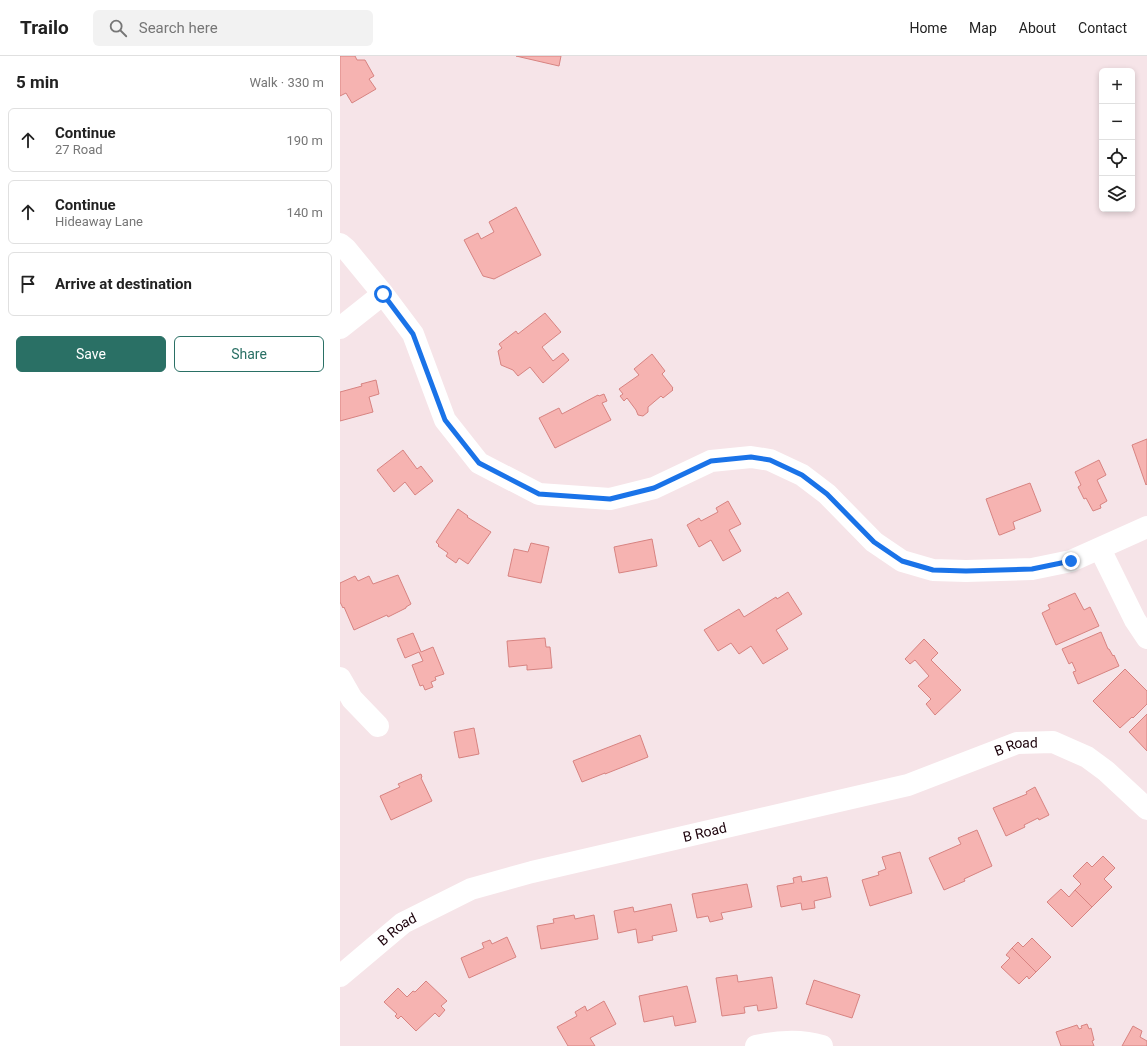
<!DOCTYPE html>
<html lang="en">
<head>
<meta charset="utf-8">
<style>
  :root { --surface:#fff; --page:#f2f2f2; --text:#222; --muted:#767676; --line:#e0e0e0; --accent:#2a7065 }
  body { margin:0; font-family:Roboto,sans-serif; background:var(--page); color:var(--text) }
  .controls { position:absolute; right:12px; top:12px; display:grid; overflow:hidden; border-radius:6px; box-shadow:0 2px 6px #0003 }
  .controls button { width:36px; height:36px; display:grid; place-items:center; padding:0; border:0; border-bottom:1px solid var(--line); background:var(--surface); color:var(--text); font:20px sans-serif }
  .stop { position:absolute; width:12px; height:12px; margin:-9px; border:3px solid #1a73e8; border-radius:50%; background:#fff }
  .stop.end { background:#1a73e8; border-color:#fff; box-shadow:0 1px 4px #0008 }
  .list { margin:0; padding:0; list-style:none }
  h2 { display:flex; justify-content:space-between; align-items:center; height:52px; margin:0; padding:0 16px; font-size:17px }
  h2 small { font-size:13px; font-weight:400; color:var(--muted) }
  .list li { display:grid; grid-template-columns:26px 1fr auto; gap:12px; align-items:center; box-sizing:border-box; height:64px; margin:0 8px 8px; padding:0 8px; border:1px solid var(--line); border-radius:6px }
  .list b { display:block; font-size:15px; white-space:nowrap }
  .list p { margin:0; font-size:13px; white-space:nowrap; color:var(--muted) }
  .list em { font-size:13px; font-style:normal; color:var(--muted) }
  .actions { display:flex; gap:8px; padding:12px 16px }
  .actions a { flex:1; padding:9px 0; border:1px solid var(--accent); border-radius:6px; text-align:center; font-size:14px; color:var(--accent) }
  .actions .main { background:var(--accent); color:#fff }
  .icon { flex:none; width:22px; height:22px; fill:none; stroke:currentColor; stroke-width:2; stroke-linecap:round; stroke-linejoin:round }
  .map { position:relative; flex:none; width:807px; height:990px; overflow:hidden }
  header { display:flex; align-items:center; gap:24px; box-sizing:border-box; height:56px; padding:0 20px; background:var(--surface); border-bottom:1px solid var(--line) }
  header strong { font-size:19px }
  nav { display:flex; gap:22px; margin-inline-start:auto; font-size:14px }
  .search { width:280px; height:36px; background:var(--page); display:flex; align-items:center; gap:10px; box-sizing:border-box; padding:0 14px; border-radius:6px; color:var(--muted); font-size:15px }
  main { display:flex }
  aside { flex:1; background:var(--surface) }
  .map>svg:first-child { display:block }
  .building { fill:#f6b3b1; stroke:#d78381 }
  .lines { fill:none; stroke-linecap:round; stroke-linejoin:round }
  .minor { stroke:#fff; stroke-width:22 }
  .route { stroke:#1a73e8; stroke-width:5 }
  .labels { text-anchor:middle; dominant-baseline:central; stroke-width:4; stroke-linejoin:round; paint-order:stroke }
  .street-label { font-size:14px; fill:#1c020b; stroke:#fff }
</style>
</head>
<body>
<header>
<strong>Trailo</strong>
<div class="search"><svg class="icon" aria-label="search" viewBox="0 0 24 24"><circle cx="10" cy="10" r="6"/><path d="M15 15l6 6"/></svg>Search here</div>
<nav><a>Home</a><a>Map</a><a>About</a><a>Contact</a></nav>
</header>
<main>
<aside>
<h2>5 min<small>Walk · 330 m</small></h2>
<ul class="list">
<li><svg class="icon" aria-label="ahead" viewBox="0 0 24 24"><path d="M12 20V5M6 11l6-6 6 6"/></svg><div><b>Continue</b><p>27 Road</p></div><em>190 m</em></li>
<li><svg class="icon" aria-label="ahead" viewBox="0 0 24 24"><path d="M12 20V5M6 11l6-6 6 6"/></svg><div><b>Continue</b><p>Hideaway Lane</p></div><em>140 m</em></li>
<li><svg class="icon" aria-label="arrive" viewBox="0 0 24 24"><path d="M6 21V4h12l-3 4 3 4H6"/></svg><div><b>Arrive at destination</b></div></li>
</ul>
<div class="actions"><a class="main">Save</a><a>Share</a></div>
</aside>
<div class="map">
<svg width="807" height="990" viewBox="0 0 807 990">
  <rect width="100%" height="100%" fill="#f6e4e8"/>
  <g class="building">
    <path d="M0 0H15L17 4H25L34 20 29 23 36 33 12 47 6 37 0 40Z"/>
    <path d="M176 0H221L219 10Z"/>
    <path d="M176 151 201 199 154 223 143 220 124 184 138 177 141 183 154 176 149 166Z"/>
    <path d="M205 257 221 276 202 291 213 305 223 297 229 304 203 327 190 311 178 320 173 314 161 309 158 295 162 292 159 288 176 275 178 278Z"/>
    <path d="M312 298 325 315 322 318 333 332 332 333 333 334 323 342 321 340 308 351V356L303 360 298 359 296 354 287 342 284 345 280 340 283 338 279 333 299 319 294 313Z"/>
    <path d="M36 324 39 338 29 341 33 356 0 365V336L22 330 21 328Z"/>
    <path d="M264 338 267 345 262 347 271 364 215 392 199 362 219 352 222 358 258 339 259 340Z"/>
    <path d="M807 383V428L806 429 792 389Z"/>
    <path d="M63 394 77 413 81 410 93 425 75 439 65 426 54 436 37 414Z"/>
    <path d="M759 404 766 419 757 424 767 445 760 449 761 452 753 455 746 442 744 443 738 431 741 429 735 416Z"/>
    <path d="M690 427 701 455 673 466 675 473 660 479H659L646 443Z"/>
    <path d="M388 445 401 468 389 474 401 495 383 505 371 484 359 491 347 469 359 462 361 465 378 456 376 452Z"/>
    <path d="M118 453 128 460 127 461 151 476 128 508 119 502 116 507 106 500 108 497 98 490 99 489 96 486Z"/>
    <path d="M312 483 317 510 279 517 274 491Z"/>
    <path d="M191 487 209 491 201 527 168 520 174 493 188 496Z"/>
    <path d="M58 519 71 548 66 551V552L48 561 47 559 14 574 4 551 3 552 0 546V527L15 520 18 525 29 520 33 528Z"/>
    <path d="M448 536 462 558 436 574 448 593 423 608 411 590 399 598 391 587 378 595 364 574 399 553 404 561 436 541 437 543Z"/>
    <path d="M735 537 744 554 750 551 759 570 716 589 702 557 710 553 708 549Z"/>
    <path d="M761 576 768 593H769L773 600 774 599 779 610 738 628 733 616 736 615 732 606 729 608 722 593Z"/>
    <path d="M73 577 81 596 93 591 104 618 95 621 96 624 91 626 93 631 85 634 83 629 80 630 72 609 83 605 79 596 65 602 57 583Z"/>
    <path d="M205 582 206 591H210L212 612 187 614V609L169 611 167 585Z"/>
    <path d="M584 583 598 597 591 604 621 634 595 659 586 648 591 643 578 630 589 620 575 604 570 608 565 603Z"/>
    <path d="M785 613 807 635V648L793 662 792 661 780 672 753 645Z"/>
    <path d="M807 658V695L789 676Z"/>
    <path d="M134 672 139 698 119 702 114 676Z"/>
    <path d="M300 679 308 701 265 718V717L242 726 233 705Z"/>
    <path d="M81 718 82 721 81 722 92 745 51 764 40 740 60 731 58 728Z"/>
    <path d="M695 731 709 759 699 764 698 762 684 769 685 771 666 780 653 752 687 738 686 736Z"/>
    <path d="M637 774 652 810 624 823 625 825 604 834 589 802 621 788 618 782Z"/>
    <path d="M560 796 572 837 530 850 522 824 539 819 538 816 546 813 542 801Z"/>
    <path d="M763 800 775 812 764 823 772 831 752 851 735 834 741 828 733 820 747 806 752 811Z"/>
    <path d="M461 820 462 826 487 821 491 841 474 845 475 852 462 854 461 847 441 851 437 830 454 827 453 822Z"/>
    <path d="M407 828 412 851 381 857 383 863 370 866 368 860 357 862 352 838Z"/>
    <path d="M721 833 729 841 735 834 752 851 732 871 707 846Z"/>
    <path d="M331 848 337 875 312 880 313 884 298 887 296 873 278 877 274 855 293 851 294 856Z"/>
    <path d="M234 859 235 863 254 859 258 883 201 893 197 870 214 867 213 863Z"/>
    <path d="M167 881 176 901 129 922 121 902 144 892 142 887 150 884 152 888Z"/>
    <path d="M692 882 711 901 696 916 672 892 678 886 683 891Z"/>
    <path d="M672 892 696 916 689 923 687 920 679 928 661 911 670 902 666 899Z"/>
    <path d="M397 919 398 926 432 921 437 952 418 955 417 949 404 951 405 957 382 960 376 922Z"/>
    <path d="M474 924 520 939 512 962 466 948Z"/>
    <path d="M86 925 107 945 101 950 105 954 99 961 95 957 76 975 61 960 58 963 55 960 57 958 44 946 58 932 67 941 73 935 75 936Z"/>
    <path d="M347 930 356 966 335 970 333 960 304 966 299 940Z"/>
    <path d="M264 945 276 968 250 982 255 990H228L217 971 237 960 235 956 245 950 247 955Z"/>
    <path d="M747 968 749 973 751 972 754 984 752 985 754 990H721L716 976 737 969 739 973 742 972 741 970Z"/>
    <path d="M793 970 802 975 800 981 807 985V990H782Z"/>
  </g>
  <g class="lines">
    <g class="minor">
      <path d="M0 188 6 193 43 238 73 278 105 364 139 407 199 438 270 443 314 432 371 405 411 401 430 404 462 419 487 438 534 486 562 505 593 514 626 515 692 513 731 505 807 471"/>
      <path d="M0 272 43 238"/>
      <path d="M760 493 795 564 807 582"/>
      <path d="M0 622 12 643 38 670"/>
      <path id="s1" d="M0 920 63 867 131 833 192 816 568 729 677 687 713 686 747 701 766 715 807 753"/>
      <path d="M416 990C438 985 460 983 482 990"/>
    </g>
  </g>
  <g class="lines">
    <path class="route" d="M43 238 73 278 105 364 139 407 199 438 270 443 314 432 371 405 411 401 430 404 462 419 487 438 534 486 562 505 593 514 626 515 692 513 731 505"/>
  </g>
  <g class="labels">
    <g class="street-label">
      <text stroke="none"><textPath href="#s1" startOffset="723">B Road</textPath></text>
      <text stroke="none"><textPath href="#s1" startOffset="399">B Road</textPath></text>
      <text stroke="none"><textPath href="#s1" startOffset="74">B Road</textPath></text>
    </g>
  </g>
</svg>
<div class="controls">
<button>+</button>
<button>−</button>
<button><svg class="icon" aria-label="locate" viewBox="0 0 24 24"><circle cx="12" cy="12" r="6"/><path d="M12 2v4M12 18v4M2 12h4M18 12h4"/></svg></button>
<button><svg class="icon" aria-label="layers" viewBox="0 0 24 24"><path d="M12 4l9 5-9 5-9-5zM3 14l9 5 9-5"/></svg></button>
</div>
<div class="stop" style="left:43px;top:238px"></div>
<div class="stop end" style="left:731px;top:505px"></div>
</div>
</main>
</body>
</html>
